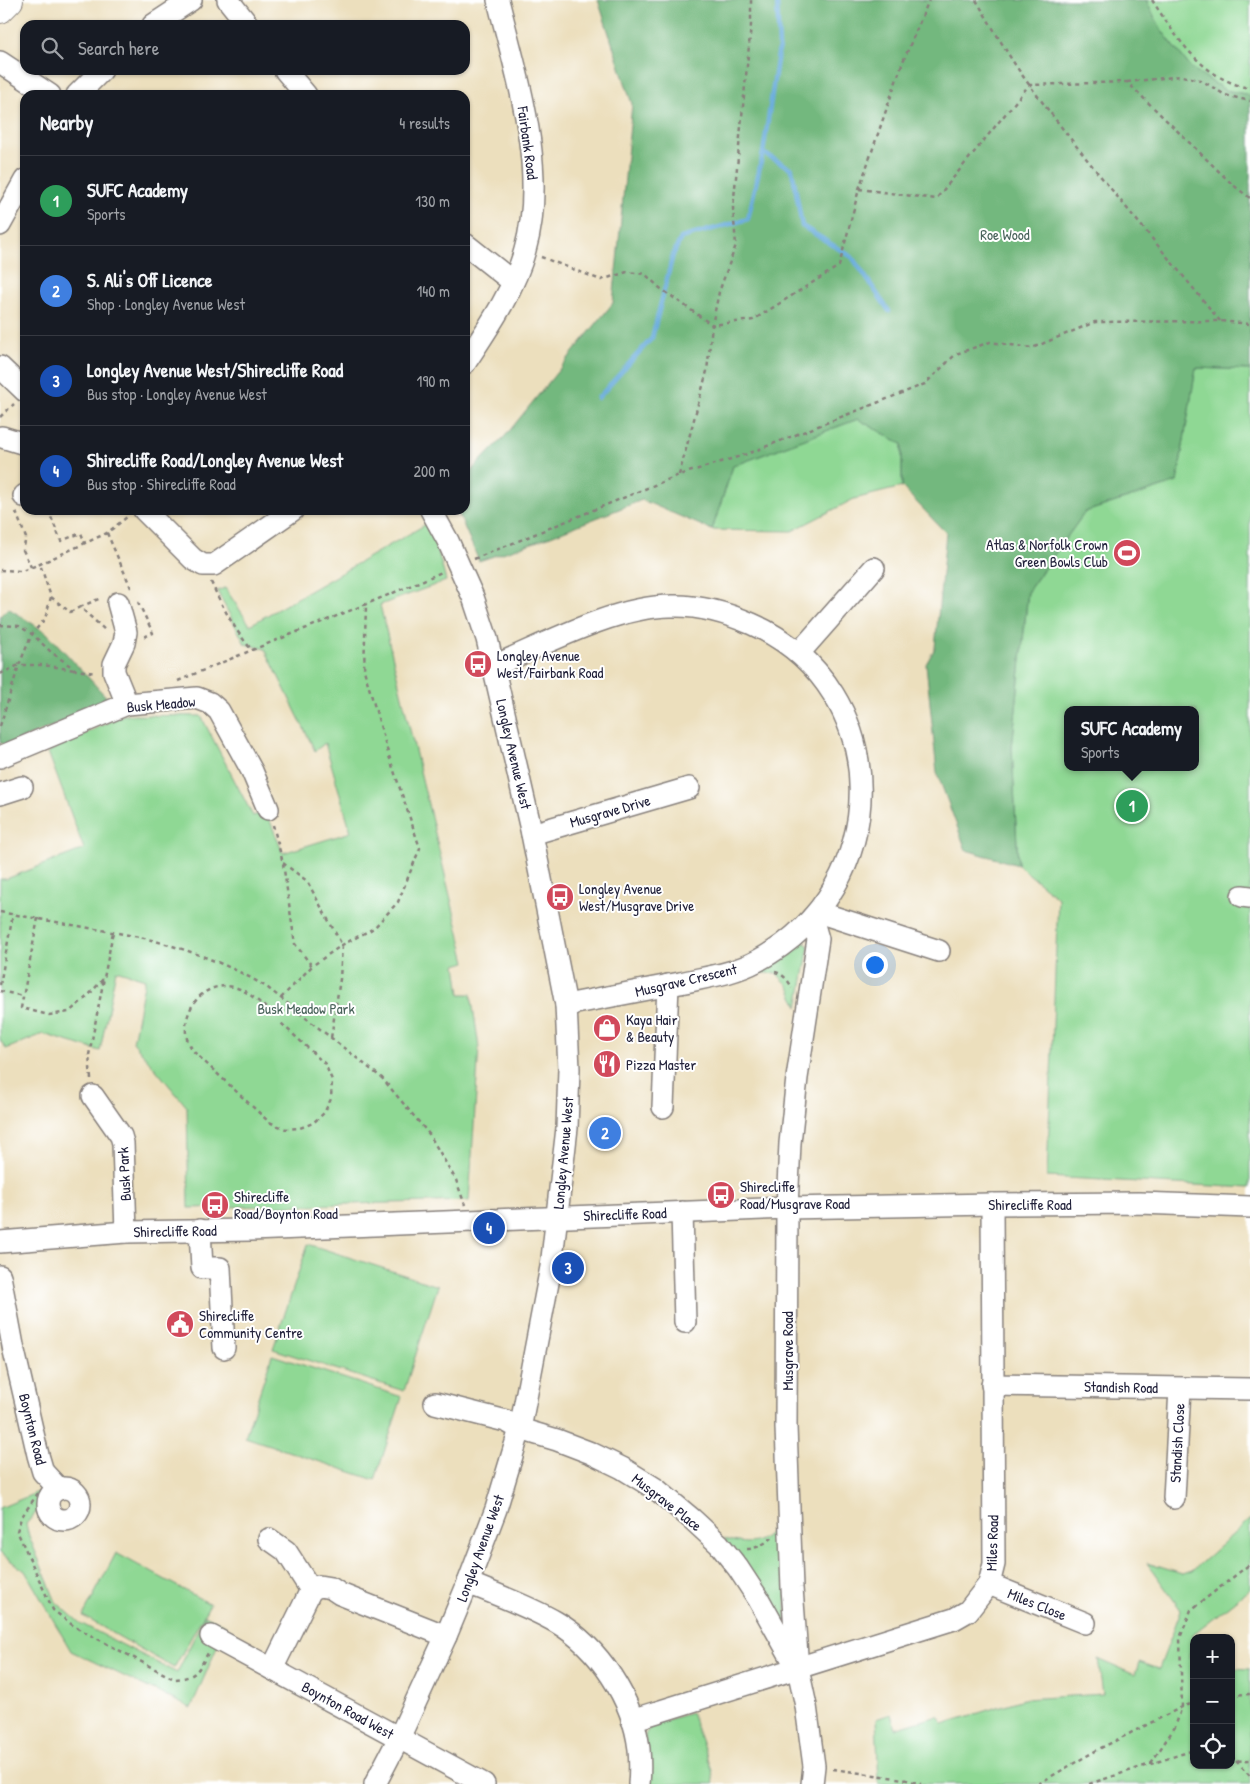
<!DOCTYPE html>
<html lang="en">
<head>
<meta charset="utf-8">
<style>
  :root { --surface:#171b24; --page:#20242c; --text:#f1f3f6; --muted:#9ea1a6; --line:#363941; --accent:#d93025 }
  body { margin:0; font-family:"Patrick Hand",sans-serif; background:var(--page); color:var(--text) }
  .controls { position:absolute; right:15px; bottom:15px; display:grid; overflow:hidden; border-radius:10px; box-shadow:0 1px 4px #0004 }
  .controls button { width:45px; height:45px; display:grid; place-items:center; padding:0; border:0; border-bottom:1px solid var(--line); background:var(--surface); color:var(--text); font:25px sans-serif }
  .you { position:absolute; left:874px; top:964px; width:18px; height:18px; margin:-12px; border:4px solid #fff; border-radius:50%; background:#1a73e8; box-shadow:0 0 0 8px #1a73e833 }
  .badge { display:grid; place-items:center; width:32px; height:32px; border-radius:50%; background:var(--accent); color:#fff; font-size:16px; font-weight:700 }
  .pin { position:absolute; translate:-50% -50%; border:2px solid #fff; box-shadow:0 1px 5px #0006 }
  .popup { position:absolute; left:1064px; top:706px; width:135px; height:65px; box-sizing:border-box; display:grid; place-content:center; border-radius:10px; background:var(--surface); filter:drop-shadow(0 1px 4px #0005); font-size:16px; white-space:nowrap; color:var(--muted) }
  .popup b { font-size:19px; color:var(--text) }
  .popup::after { content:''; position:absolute; left:50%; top:100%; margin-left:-10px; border:10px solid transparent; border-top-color:var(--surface) }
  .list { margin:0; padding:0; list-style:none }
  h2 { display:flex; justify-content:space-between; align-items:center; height:65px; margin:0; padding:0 20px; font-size:21px }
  h2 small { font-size:16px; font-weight:400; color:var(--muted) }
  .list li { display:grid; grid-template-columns:32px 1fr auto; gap:15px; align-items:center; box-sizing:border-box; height:90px; padding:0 20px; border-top:1px solid var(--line) }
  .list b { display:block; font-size:19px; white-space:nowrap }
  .list p { margin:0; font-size:16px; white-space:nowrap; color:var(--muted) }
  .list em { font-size:16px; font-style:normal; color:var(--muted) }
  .icon { flex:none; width:28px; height:28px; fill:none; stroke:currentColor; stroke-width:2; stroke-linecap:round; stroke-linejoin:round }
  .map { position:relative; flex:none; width:1250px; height:1784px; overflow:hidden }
  .search { position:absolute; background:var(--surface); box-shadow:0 1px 4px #0004; left:20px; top:20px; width:450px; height:55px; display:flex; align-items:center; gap:12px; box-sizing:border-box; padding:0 18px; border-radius:15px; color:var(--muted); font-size:19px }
  .panel { position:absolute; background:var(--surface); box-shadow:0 1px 4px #0004; left:20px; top:90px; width:450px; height:425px; border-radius:15px }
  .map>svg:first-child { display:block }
  .green { fill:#8fd894; stroke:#587d68; fill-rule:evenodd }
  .forest { fill:#73b87e; stroke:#4a6d5c }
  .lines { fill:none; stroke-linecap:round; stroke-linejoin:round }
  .stream { stroke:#67abdc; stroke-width:4.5 }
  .minor-casing { stroke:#87807c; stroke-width:24 }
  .major-casing { stroke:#87807c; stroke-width:30 }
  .path { stroke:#87807c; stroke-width:2.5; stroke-dasharray:4 4; stroke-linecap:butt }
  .minor { stroke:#fff; stroke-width:21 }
  .major { stroke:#fff; stroke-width:28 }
  .labels { text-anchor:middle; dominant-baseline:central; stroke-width:4; stroke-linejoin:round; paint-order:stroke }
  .street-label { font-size:15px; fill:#22223b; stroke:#fff }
  .park-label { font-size:15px; fill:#48625a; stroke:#fff }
  .poi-label { font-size:15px; fill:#22223b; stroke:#fff; text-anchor:start }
</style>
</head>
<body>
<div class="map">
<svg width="1250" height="1784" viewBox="0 0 1250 1784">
  <rect width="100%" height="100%" fill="#fff"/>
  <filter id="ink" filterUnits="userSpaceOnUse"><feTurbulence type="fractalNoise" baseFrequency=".02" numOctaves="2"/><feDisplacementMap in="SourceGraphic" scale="10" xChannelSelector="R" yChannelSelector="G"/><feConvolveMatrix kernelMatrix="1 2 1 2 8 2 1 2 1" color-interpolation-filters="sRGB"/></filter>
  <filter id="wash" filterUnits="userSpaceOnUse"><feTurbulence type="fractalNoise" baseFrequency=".0096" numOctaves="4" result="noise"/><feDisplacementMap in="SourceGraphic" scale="20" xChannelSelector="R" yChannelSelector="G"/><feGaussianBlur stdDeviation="1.12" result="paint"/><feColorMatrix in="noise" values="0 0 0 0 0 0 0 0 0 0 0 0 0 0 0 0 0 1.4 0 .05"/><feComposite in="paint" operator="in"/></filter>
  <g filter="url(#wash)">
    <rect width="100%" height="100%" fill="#ecdfbd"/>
    <g class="green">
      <path d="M1146 0H1250V95L1225 90 1191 68 1160 28Z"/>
      <path d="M1196 368 1250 370V1188L1047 1177 1058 898 1018 865 1012 748 1028 591 1085 512 1177 482ZM1068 710H1196V767H1068Z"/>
      <path d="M858 419 902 444V487L854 499 792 531 712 530 733 466Z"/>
      <path d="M430 522 446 581 380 605 466 962 456 965 460 994H471L479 1047 469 1201 189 1208 187 1107 133 1042 145 979 116 970 100 1051 43 1034 6 1049 0 1040V879H6L84 849 48 752 123 715 201 716 253 816 266 811 283 853 351 832 325 743 315 751 265 649 245 644 217 591 225 588 250 625Z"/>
      <path d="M802 941 809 946 798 1007 788 985 777 974 753 972Z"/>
      <path d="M308 1244 438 1286 404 1391 273 1349Z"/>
      <path d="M272 1355 402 1397 375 1480 245 1437Z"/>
      <path d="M38 1492 47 1500 26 1524 29 1536 56 1602 80 1623 177 1673 205 1615 226 1626 191 1708 71 1651 25 1571 0 1553V1508Z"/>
      <path d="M782 1517 787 1627 782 1628 724 1539C756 1547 762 1544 782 1517Z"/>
      <path d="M1250 1519V1589L1193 1634 1189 1658 1194 1659V1765H1231V1668L1250 1669V1784H879L876 1719 891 1714 895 1729 938 1716 943 1724 1024 1699 1103 1694 1098 1659 1135 1675 1139 1662 1159 1669 1181 1610 1147 1563 1182 1574 1192 1571Z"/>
      <path d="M116 1553 210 1604 174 1668 83 1616Z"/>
      <path d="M691 1713 712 1770 714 1784H648L645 1735 652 1724Z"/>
    </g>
    <g class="forest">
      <path d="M598 0H1146L1160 28 1191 68 1225 90 1250 95V370L1196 368 1177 482 1085 512 1028 591 1012 748 1018 865 966 850 937 773 926 664 935 648 946 533 902 487V444L858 419 733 466 712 530 642 500 538 541 479 561 457 510H465V477L506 435 613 303 632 104Z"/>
      <path d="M8 608 47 633 111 702 7 745 0 743V616Z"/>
    </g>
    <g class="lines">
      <g class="stream">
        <path d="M763 153 792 169 802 226 852 257 889 311"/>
        <path d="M598 398 652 338 673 255 681 238 748 219 763 153 779 47 777 0"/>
      </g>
    </g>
  </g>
  <g filter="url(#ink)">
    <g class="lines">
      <defs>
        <g id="minor">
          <path d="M228 0 248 25"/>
          <path d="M153 25 191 0"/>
          <path d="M0 62 50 95"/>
          <path d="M285 70 306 95"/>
          <path d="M77 95 102 70"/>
          <path d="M0 225 25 180"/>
          <path d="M465 244 513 282"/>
          <path d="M465 363C488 328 514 291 525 250 548 171 517 77 498 0"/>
          <path d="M0 367 25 391"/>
          <path d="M2 437 25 444"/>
          <path d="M24 496 25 495"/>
          <path d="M144 510 193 559 203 565H214L293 510"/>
          <path d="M118 603 126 632 124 643 114 664V672L127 704"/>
          <path d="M799 653 874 568"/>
          <path d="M494 666C545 644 616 606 671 606 699 605 727 613 752 624 897 689 894 889 757 961 733 974 706 977 680 983 642 990 604 998 566 1005"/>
          <path d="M0 757 127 704 197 698 210 703 219 711 252 771 268 809"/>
          <path d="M0 794 22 787"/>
          <path d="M532 834 689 788"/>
          <path d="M1242 896 1250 897"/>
          <path d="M818 912 939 951"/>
          <path d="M93 1096 121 1136 123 1143 126 1232"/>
          <path d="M663 1107 668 985"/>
          <path d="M682 1212 685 1322"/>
          <path d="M200 1230 202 1268H220L224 1348"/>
          <path d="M0 1242 126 1232 251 1230 787 1208 992 1204 1140 1203 1250 1207"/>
          <path d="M0 1276 14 1351 38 1455 43 1472 59 1489"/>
          <path d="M992 1385 1250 1389"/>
          <path d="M435 1403 506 1421 520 1429 557 1440 591 1453 622 1468 656 1489 692 1519 719 1544 738 1568 759 1600 795 1664"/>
          <circle cx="64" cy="1504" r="16"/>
          <path d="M1174 1498 1180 1389"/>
          <path d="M269 1539 286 1551 311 1590"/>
          <path d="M468 1583C498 1595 528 1606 556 1622 599 1647 633 1699 639 1749 640 1761 640 1773 639 1784"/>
          <path d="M989 1584 1085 1623"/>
          <path d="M211 1636 484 1784"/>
          <path d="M272 1669 311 1590 319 1586 331 1588 340 1594 446 1636"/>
          <path d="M632 1720 954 1619 968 1611 989 1584 994 1564 992 1204"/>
          <path d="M375 1784 399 1738 446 1636 468 1583 496 1509 520 1429 551 1267 567 1128 569 1069 566 1005 532 834 487 639 473 597 448 541 431 510"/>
          <path d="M812 1784 814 1766 806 1706 798 1669 792 1588 786 1427 787 1208 790 1143 797 1078 818 939 812 918"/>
        </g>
        <path id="major" d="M0 9 9 0"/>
      </defs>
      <use href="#minor" class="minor-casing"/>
      <use href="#major" class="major-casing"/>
      <g class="path">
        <path d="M976 0C994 29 1010 60 1031 87 1090 167 1157 243 1220 321"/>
        <path d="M1152 0C1176 37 1203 80 1250 88"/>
        <path d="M1127 82 1182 76 1201 80 1225 95 1250 101"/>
        <path d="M859 189 936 199 1029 85 1127 82 1233 185 1250 198"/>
        <path d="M541 257 601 280 627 272 645 274 660 288 712 325 753 320 839 266 859 189 902 64 929 0"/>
        <path d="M0 417 14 404"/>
        <path d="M679 475 707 371 712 325 719 292 736 245 733 208 751 25V0"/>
        <path d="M48 510 61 541 81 533 85 543"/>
        <path d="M16 512 26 538 23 550 31 567"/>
        <path d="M107 533 132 590"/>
        <path d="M474 559 679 475 747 454 925 384 956 354 990 342 1032 348 1095 322 1220 321 1250 324"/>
        <path d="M0 570 22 571 40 564 107 533 127 517"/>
        <path d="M211 582C222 606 234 629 251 649"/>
        <path d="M51 597 70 612 80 607 106 631"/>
        <path d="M138 602 153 633 144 637"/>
        <path d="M80 607 101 598"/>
        <path d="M0 625 19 626 32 634 51 652 76 670 96 673"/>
        <path d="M0 674 19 665H43L75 670"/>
        <path d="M178 681C266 643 356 610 444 571"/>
        <path d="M0 726 19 665 32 634 45 619 51 597 40 564"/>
        <path d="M273 825 283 863 295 944 312 966"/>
        <path d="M283 863 307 881 342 945 340 979 331 1038"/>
        <path d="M0 912 140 937C184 948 230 964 268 988L382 1078 429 1134 456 1180 465 1205"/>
        <path d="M38 918 21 1008 49 1015 69 1012 88 996 104 978"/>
        <path d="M775 972C782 973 789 981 792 988"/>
        <path d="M0 985 13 914"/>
        <path d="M0 991 23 996"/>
        <path d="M281 998 312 966 342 945 374 928 398 902 420 848 389 756 364 670 366 605"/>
        <path d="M266 1008C257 1000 246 990 234 987 205 981 184 1006 186 1033 186 1039 190 1045 193 1051L269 1122 286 1129 300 1128 313 1123 324 1113 331 1099 332 1080 325 1064 281 1023"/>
        <path d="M91 1079 89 1055 113 932"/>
        <path d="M38 1493 21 1518 17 1531 53 1610 75 1627 174 1679C196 1678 198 1671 208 1653"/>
        <path d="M747 1549C756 1549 766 1543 773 1537"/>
        <path d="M1231 1695 1250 1694"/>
        <path d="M1231 1757 1236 1761 1250 1760"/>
        <path d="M1236 1761 1250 1776"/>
        <path d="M1151 1763 1175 1727 1182 1707 1180 1638 1191 1610 1250 1564"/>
        <path d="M833 1769 903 1779 921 1784"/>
        <path d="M1038 1784 1097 1750 1182 1707 1194 1703"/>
        <path d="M1089 1784 1194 1750"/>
      </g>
      <use href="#minor" class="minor"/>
      <use href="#major" class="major"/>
    </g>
  </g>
  <defs>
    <symbol id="stadium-disc" viewBox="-11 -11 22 22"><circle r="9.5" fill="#d1495b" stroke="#fff"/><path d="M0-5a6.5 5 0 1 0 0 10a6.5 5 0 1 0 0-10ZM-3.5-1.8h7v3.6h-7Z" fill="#fff"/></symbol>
    <symbol id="bus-disc" viewBox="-11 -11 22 22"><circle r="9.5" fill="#d1495b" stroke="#fff"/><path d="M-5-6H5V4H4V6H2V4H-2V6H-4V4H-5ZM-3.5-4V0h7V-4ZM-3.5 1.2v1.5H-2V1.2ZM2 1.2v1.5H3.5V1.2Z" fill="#fff"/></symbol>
    <symbol id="shop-disc" viewBox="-11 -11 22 22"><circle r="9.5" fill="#d1495b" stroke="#fff"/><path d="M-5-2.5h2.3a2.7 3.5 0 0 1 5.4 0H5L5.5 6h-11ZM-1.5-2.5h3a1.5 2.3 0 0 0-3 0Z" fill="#fff"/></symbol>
    <symbol id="restaurant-disc" viewBox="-11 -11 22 22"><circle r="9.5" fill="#d1495b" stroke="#fff"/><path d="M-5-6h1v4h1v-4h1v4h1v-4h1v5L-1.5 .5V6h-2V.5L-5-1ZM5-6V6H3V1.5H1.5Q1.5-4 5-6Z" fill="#fff"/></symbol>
    <symbol id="civic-disc" viewBox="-11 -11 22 22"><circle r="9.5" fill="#d1495b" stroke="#fff"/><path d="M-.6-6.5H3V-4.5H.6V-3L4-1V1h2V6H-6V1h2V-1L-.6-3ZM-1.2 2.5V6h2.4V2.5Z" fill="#fff"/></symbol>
  </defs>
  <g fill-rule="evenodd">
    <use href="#stadium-disc" x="1111" y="537" width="32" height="32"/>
    <use href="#bus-disc" x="462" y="648" width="32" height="32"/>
    <use href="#bus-disc" x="544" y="881" width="32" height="32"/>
    <use href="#shop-disc" x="591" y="1012" width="32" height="32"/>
    <use href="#restaurant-disc" x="591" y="1048" width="32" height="32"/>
    <use href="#bus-disc" x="705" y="1179" width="32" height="32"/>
    <use href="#bus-disc" x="199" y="1189" width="32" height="32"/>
    <use href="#civic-disc" x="164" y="1308" width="32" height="32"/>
  </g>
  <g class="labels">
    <g class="street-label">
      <text transform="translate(528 143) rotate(82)">Fairbank Road</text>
      <text transform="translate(161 704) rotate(-5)">Busk Meadow</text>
      <text transform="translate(514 754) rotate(77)">Longley Avenue West</text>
      <text transform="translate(610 811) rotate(-16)">Musgrave Drive</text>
      <text transform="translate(686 980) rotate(-13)">Musgrave Crescent</text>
      <text transform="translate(563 1153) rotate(-85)">Longley Avenue West</text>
      <text transform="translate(124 1174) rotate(-93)">Busk Park</text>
      <text x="1030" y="1204">Shirecliffe Road</text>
      <text transform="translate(625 1214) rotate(-2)">Shirecliffe Road</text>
      <text transform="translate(175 1231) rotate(-1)">Shirecliffe Road</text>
      <text transform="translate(787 1351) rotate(-90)">Musgrave Road</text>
      <text transform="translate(1121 1387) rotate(1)">Standish Road</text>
      <text transform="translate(33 1429) rotate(76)">Boynton Road</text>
      <text transform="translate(1177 1443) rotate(-87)">Standish Close</text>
      <text transform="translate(667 1502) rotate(38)">Musgrave Place</text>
      <text transform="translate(992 1543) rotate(-88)">Miles Road</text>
      <text transform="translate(480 1548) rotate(-70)">Longley Avenue West</text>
      <text transform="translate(1037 1604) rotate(22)">Miles Close</text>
      <text transform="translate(348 1710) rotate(29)">Boynton Road West</text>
    </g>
    <g class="park-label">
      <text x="1005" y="234">Roe Wood</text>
      <text x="306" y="1008">Busk Meadow Park</text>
    </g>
    <g class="poi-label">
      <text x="1108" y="544" text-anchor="end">Atlas &amp; Norfolk Crown<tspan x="1108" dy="17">Green Bowls Club</tspan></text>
      <text x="497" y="655">Longley Avenue<tspan x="497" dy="17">West/Fairbank Road</tspan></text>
      <text x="579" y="888">Longley Avenue<tspan x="579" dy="17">West/Musgrave Drive</tspan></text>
      <text x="626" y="1019">Kaya Hair<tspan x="626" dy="17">&amp; Beauty</tspan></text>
      <text x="626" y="1064">Pizza Master</text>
      <text x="740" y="1186">Shirecliffe<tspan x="740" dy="17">Road/Musgrave Road</tspan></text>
      <text x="234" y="1196">Shirecliffe<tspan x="234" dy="17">Road/Boynton Road</tspan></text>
      <text x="199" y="1315">Shirecliffe<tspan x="199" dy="17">Community Centre</tspan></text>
    </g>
  </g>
</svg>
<div class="controls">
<button>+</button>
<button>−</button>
<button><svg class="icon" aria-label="locate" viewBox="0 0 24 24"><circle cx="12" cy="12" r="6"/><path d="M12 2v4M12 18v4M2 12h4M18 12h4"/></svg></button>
</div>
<div class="you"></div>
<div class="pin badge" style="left:1132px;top:806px;background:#2e9e5b">1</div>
<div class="popup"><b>SUFC Academy</b>Sports</div>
<div class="pin badge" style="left:605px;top:1133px;background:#3f7fe0">2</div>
<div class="pin badge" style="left:568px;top:1268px;background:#1a4fb4">3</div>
<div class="pin badge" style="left:489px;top:1228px;background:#1a4fb4">4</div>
<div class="search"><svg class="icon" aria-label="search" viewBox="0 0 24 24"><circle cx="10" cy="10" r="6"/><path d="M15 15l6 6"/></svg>Search here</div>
<section class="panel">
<h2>Nearby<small>4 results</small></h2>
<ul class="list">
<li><span class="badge" style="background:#2e9e5b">1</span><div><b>SUFC Academy</b><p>Sports</p></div><em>130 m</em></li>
<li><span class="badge" style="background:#3f7fe0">2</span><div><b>S. Ali's Off Licence</b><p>Shop · Longley Avenue West</p></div><em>140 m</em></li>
<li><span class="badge" style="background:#1a4fb4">3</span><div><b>Longley Avenue West/Shirecliffe Road</b><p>Bus stop · Longley Avenue West</p></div><em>190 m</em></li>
<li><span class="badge" style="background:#1a4fb4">4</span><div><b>Shirecliffe Road/Longley Avenue West</b><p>Bus stop · Shirecliffe Road</p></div><em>200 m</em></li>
</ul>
</section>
</div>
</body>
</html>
